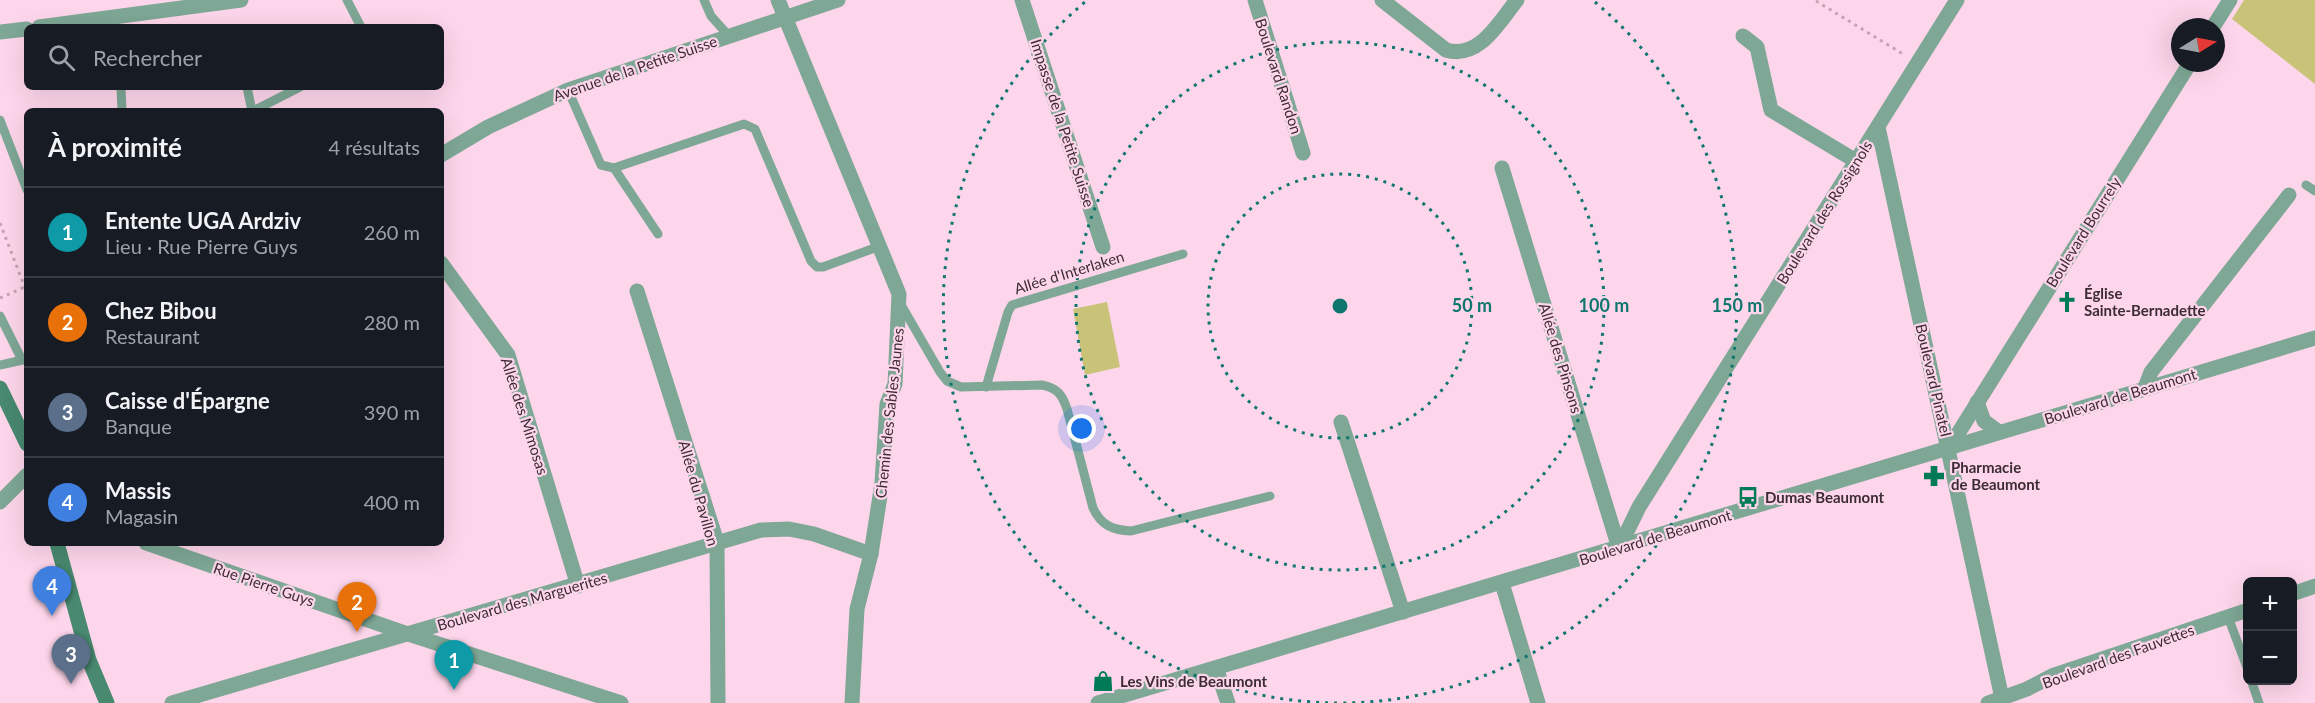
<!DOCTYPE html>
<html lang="fr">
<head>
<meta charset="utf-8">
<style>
  :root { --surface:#171b24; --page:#20242c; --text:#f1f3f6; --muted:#9ea1a6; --line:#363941; --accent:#007a57 }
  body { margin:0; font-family:Lato,sans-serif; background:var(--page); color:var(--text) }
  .controls { position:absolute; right:18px; bottom:18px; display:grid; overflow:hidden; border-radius:9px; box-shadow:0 6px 24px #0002 }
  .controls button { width:54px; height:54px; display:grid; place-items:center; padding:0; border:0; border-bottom:2px solid var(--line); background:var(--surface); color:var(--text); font:30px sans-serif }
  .compass { position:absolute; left:2171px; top:18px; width:54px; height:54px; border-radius:50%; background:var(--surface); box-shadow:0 6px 24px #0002; rotate:80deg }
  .you { position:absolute; left:1082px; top:429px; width:21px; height:21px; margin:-15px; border:4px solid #fff; border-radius:50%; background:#1a73e8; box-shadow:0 0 0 9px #1a73e833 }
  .badge { display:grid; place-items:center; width:39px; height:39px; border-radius:50%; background:var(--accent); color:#fff; font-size:20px; font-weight:700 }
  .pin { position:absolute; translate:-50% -50px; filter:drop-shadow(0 2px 3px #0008) }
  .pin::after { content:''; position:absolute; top:32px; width:21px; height:18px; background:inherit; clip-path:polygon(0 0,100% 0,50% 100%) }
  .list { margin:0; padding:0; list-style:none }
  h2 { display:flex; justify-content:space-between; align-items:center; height:78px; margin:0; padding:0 24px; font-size:26px }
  h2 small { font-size:20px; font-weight:400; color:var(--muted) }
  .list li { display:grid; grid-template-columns:39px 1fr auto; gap:18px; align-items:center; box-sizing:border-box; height:90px; padding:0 24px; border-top:2px solid var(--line) }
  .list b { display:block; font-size:22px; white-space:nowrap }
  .list p { margin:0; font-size:20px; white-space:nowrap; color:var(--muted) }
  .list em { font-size:20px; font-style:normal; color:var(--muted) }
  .icon { flex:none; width:33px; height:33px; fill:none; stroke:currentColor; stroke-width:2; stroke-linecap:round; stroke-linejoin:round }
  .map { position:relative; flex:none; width:2315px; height:703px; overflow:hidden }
  .search { position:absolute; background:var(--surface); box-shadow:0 6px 24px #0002; left:24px; top:24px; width:420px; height:66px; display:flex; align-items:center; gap:15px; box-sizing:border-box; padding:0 21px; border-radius:9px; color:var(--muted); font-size:22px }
  .panel { position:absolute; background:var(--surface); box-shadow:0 6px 24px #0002; left:24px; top:108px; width:420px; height:438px; border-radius:9px }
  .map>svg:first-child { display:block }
  .green { fill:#c8c378 }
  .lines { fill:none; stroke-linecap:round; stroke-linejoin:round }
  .path { stroke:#c4a3b4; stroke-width:3; stroke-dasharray:3 4.5; stroke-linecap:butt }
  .service { stroke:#7ea795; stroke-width:9 }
  .minor { stroke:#7ea795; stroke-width:15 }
  .tertiary { stroke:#7ea795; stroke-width:15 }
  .secondary { stroke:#48896f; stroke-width:15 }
  .ring { fill:none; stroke:#0f766e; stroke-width:3; stroke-dasharray:3 6 }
  .labels { text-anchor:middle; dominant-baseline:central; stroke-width:4.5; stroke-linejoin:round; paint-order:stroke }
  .street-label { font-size:15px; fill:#3c2c35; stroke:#fed6eb }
  .poi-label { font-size:15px; font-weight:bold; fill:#3c2c35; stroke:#fed6eb; text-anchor:start }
  .centre { fill:#0f766e; stroke:#fed6eb; stroke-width:3 }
  .ring-label { font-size:18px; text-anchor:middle; font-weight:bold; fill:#0f766e; stroke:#fed6eb; stroke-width:4.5; stroke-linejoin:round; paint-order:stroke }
</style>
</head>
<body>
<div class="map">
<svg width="2315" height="703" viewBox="0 0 2315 703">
  <rect width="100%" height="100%" fill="#fed6eb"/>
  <g class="green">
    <path d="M2244 0H2315V84L2232 19Z"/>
    <path d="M1107 302 1120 367 1085 375 1073 309Z"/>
  </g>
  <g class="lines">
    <g class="path">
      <path d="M1816 1 1903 54"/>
      <path d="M0 223 27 293"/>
      <path d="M0 298 25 287"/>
    </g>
    <g class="service">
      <path d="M347 0 361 27"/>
      <path d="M704 0 711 16 728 35"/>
      <path d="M121 87 122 111"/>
      <path d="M247 87 252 111"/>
      <path d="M568 90 601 165 614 168 744 124 755 129 811 261 817 267H823L880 246"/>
      <path d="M253 111 300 87"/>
      <path d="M0 120 27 190"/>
      <path d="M614 168 658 234"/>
      <path d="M2306 185 2315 191"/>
      <path d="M900 303 940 372 947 381 961 387 1042 385C1057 388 1062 394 1067 409L1093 508C1101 525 1112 530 1131 531L1270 496"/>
      <path d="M0 316 22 360"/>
      <path d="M0 365 27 359"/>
      <path d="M986 387 1008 312 1012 305 1183 254"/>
      <path d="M2228 617 2248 670"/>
      <path d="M2251 680 2259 703"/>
    </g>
    <g class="minor">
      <path d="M778 0 899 294 895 384 887 404 882 483 871 554 857 609 852 703"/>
      <path d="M1022 0 1103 247"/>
      <path d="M1255 0 1303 153"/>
      <path d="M1382 0 1446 50C1479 60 1499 22 1517 0"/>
      <path d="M39 27 241 0"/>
      <path d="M2213 27 2230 0"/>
      <path d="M0 32 27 29"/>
      <path d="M1743 36 1757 47 1771 110 1856 161"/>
      <path d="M1878 127 2003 703"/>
      <path d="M441 155 488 127 568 90 838 0"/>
      <path d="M1502 168 1619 548"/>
      <path d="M441 263 508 355 578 586"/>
      <path d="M637 291 717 542 718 703"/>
      <path d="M2145 388 2151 372 2289 195"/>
      <path d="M1977 402 1984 421 1999 432"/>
      <path d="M1341 422 1403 612"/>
      <path d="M1949 448 2190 63"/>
      <path d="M1619 548 1639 507 1957 0"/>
      <path d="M1502 583 1538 703"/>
      <path d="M2292 594 2315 586"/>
      <path d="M1216 668 1228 703"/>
      <path d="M172 703 761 530 789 529 814 534 871 554"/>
      <path d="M1988 703 2027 689 2054 675 2248 610"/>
    </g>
    <g class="tertiary">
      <path d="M0 502 27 475"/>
      <path d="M146 543 408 634 621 703"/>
      <path d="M1098 703 2315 338"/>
    </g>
    <g class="secondary">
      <path d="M0 388 27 444"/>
      <path d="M57 543 89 660 107 703"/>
    </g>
  </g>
  <g class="ring">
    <circle cx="1340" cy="306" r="132"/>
    <circle cx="1340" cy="306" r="264"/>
    <path d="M1337 703A397 397 0 0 1 1085 2M1595 2A397 397 0 0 1 1343 703"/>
  </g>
  <defs>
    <symbol id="church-bare" viewBox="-9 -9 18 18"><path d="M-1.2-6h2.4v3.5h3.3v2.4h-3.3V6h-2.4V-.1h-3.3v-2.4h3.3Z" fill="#007a57" stroke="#fed6eb" stroke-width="2.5" paint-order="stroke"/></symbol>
    <symbol id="pharmacy-bare" viewBox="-9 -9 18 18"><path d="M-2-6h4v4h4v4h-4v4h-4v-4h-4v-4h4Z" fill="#007a57" stroke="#fed6eb" stroke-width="2.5" paint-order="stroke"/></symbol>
    <symbol id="bus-bare" viewBox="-9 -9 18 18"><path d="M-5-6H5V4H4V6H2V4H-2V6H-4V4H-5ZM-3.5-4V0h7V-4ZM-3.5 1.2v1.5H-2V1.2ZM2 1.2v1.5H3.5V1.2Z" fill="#007a57" stroke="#fed6eb" stroke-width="2.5" paint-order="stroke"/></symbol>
    <symbol id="shop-bare" viewBox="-9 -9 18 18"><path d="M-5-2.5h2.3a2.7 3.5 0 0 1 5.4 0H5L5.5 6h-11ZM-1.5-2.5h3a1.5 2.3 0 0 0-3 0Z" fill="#007a57" stroke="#fed6eb" stroke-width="2.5" paint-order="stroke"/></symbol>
  </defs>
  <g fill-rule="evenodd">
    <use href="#church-bare" x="2052" y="287" width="30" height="30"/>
    <use href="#pharmacy-bare" x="1919" y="461" width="30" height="30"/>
    <use href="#bus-bare" x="1733" y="482" width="30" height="30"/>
    <use href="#shop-bare" x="1088" y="666" width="30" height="30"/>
  </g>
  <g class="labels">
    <g class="street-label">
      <text transform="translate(635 68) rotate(-19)">Avenue de la Petite Suisse</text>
      <text transform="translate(1279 76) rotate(72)">Boulevard Randon</text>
      <text transform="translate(1063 123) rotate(72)">Impasse de la Petite Suisse</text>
      <text transform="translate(1824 212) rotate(-58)">Boulevard des Rossignols</text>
      <text transform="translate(2083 232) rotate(-58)">Boulevard Bourrely</text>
      <text transform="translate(1069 272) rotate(-17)">Allée d'Interlaken</text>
      <text transform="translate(1561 358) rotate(73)">Allée des Pinsons</text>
      <text transform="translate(1934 380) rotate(77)">Boulevard Pinatel</text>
      <text transform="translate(2120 396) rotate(-17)">Boulevard de Beaumont</text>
      <text transform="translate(889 413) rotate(-84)">Chemin des Sables Jaunes</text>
      <text transform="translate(525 416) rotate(72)">Allée des Mimosas</text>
      <text transform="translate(699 493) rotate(74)">Allée du Pavillon</text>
      <text transform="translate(1655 537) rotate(-17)">Boulevard de Beaumont</text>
      <text transform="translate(264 584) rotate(19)">Rue Pierre Guys</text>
      <text transform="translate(522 601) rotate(-16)">Boulevard des Marguerites</text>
      <text transform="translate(2118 656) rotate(-20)">Boulevard des Fauvettes</text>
    </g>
    <g class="poi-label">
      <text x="2084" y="293">Église<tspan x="2084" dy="17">Sainte-Bernadette</tspan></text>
      <text x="1951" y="467">Pharmacie<tspan x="1951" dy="17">de Beaumont</tspan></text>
      <text x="1765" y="497">Dumas Beaumont</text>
      <text x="1120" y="681">Les Vins de Beaumont</text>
    </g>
  </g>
  <circle cx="1340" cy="306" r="9" class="centre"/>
  <g class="ring-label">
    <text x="1472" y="312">50 m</text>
    <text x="1604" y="312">100 m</text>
    <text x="1737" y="312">150 m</text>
  </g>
</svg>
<div class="controls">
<button>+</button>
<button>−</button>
</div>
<svg class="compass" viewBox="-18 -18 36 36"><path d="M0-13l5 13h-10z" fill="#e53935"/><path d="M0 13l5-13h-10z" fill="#9ea1a6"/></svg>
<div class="you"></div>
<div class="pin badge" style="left:454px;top:690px;background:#0f9aa8">1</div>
<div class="pin badge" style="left:357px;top:632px;background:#e8710a">2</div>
<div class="pin badge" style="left:71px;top:684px;background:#5c6f8a">3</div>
<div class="pin badge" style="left:52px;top:616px;background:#3f7fe0">4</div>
<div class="search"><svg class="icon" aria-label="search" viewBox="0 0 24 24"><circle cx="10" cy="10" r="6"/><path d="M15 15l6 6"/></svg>Rechercher</div>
<section class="panel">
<h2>À proximité<small>4 résultats</small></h2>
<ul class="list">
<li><span class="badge" style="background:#0f9aa8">1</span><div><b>Entente UGA Ardziv</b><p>Lieu · Rue Pierre Guys</p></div><em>260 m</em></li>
<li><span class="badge" style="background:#e8710a">2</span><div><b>Chez Bibou</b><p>Restaurant</p></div><em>280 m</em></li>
<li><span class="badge" style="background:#5c6f8a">3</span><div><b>Caisse d'Épargne</b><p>Banque</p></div><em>390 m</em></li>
<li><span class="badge" style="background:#3f7fe0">4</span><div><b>Massis</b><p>Magasin</p></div><em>400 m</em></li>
</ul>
</section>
</div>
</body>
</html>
